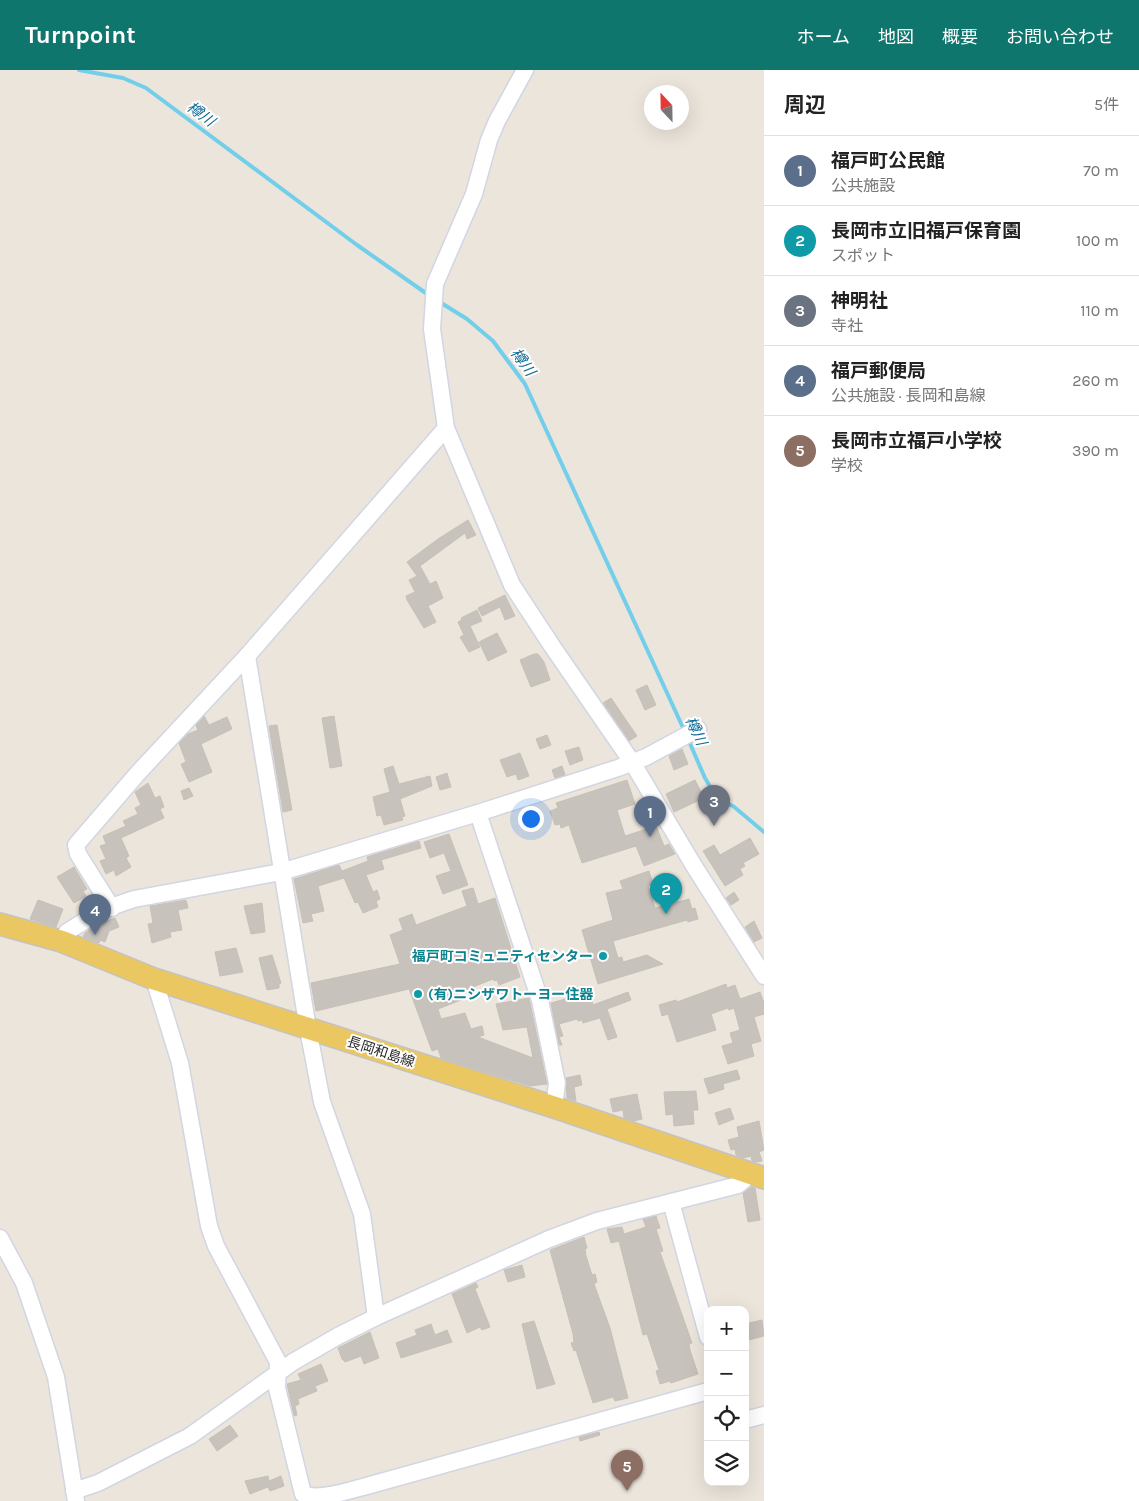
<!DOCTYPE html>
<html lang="ja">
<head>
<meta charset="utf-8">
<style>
  :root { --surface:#fff; --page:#f2f2f2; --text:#222; --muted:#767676; --line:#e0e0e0; --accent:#0f766e }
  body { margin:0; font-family:Karla,"Noto Sans JP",sans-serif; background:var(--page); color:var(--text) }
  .controls { position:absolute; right:15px; bottom:15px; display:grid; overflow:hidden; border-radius:10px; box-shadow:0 5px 20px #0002 }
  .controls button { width:45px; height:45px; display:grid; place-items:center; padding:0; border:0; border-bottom:1px solid var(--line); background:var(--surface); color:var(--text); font:25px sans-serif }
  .compass { position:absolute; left:644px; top:15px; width:45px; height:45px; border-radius:50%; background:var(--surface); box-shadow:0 5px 20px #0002; rotate:338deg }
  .you { position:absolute; left:530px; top:748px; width:18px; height:18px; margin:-12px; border:4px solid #fff; border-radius:50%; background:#1a73e8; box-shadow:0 0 0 8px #1a73e833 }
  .badge { display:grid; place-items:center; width:32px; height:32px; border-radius:50%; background:var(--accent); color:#fff; font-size:16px; font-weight:700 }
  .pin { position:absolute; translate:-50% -41px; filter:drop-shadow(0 1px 2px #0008) }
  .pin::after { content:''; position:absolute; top:26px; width:18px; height:15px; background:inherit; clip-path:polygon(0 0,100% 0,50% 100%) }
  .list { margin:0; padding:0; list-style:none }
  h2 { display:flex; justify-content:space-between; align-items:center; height:65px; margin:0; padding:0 20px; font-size:21px }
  h2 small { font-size:16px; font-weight:400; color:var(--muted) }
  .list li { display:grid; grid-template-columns:32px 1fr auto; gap:15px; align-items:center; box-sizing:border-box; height:70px; padding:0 20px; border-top:1px solid var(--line) }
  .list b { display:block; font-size:19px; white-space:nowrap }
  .list p { margin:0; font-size:16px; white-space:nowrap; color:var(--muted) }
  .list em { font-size:16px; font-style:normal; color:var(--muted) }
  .icon { flex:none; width:28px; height:28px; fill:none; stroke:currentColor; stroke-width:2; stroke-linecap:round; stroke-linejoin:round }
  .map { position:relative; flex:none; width:764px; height:1431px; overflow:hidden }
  header { display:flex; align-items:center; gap:30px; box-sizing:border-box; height:70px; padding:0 25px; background:var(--accent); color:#fff }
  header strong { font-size:24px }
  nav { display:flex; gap:28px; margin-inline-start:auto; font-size:18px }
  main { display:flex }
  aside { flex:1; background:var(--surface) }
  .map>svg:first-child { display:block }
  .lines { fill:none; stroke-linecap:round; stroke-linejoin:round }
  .stream { stroke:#73ceea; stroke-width:4 }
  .building { fill:#c7c2bc; stroke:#c7c0b6 }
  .minor-casing { stroke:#d2d5e2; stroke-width:19 }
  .major-casing { stroke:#c3c3c3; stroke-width:24 }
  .minor { stroke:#fff; stroke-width:16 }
  .major { stroke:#ebc762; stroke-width:21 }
  .culture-dot { fill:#0f9aa8; stroke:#fff; stroke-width:2 }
  .labels { text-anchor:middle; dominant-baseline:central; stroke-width:4; stroke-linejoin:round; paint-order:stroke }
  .culture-label { font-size:14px; font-weight:bold; fill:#0d838f; stroke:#fff; text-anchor:end }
  .street-label { font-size:14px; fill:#2a2a2a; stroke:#fff }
  .water-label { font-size:15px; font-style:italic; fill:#126d96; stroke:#fff }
</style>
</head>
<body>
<header>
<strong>Turnpoint</strong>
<nav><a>ホーム</a><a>地図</a><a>概要</a><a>お問い合わせ</a></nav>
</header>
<main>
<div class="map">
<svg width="764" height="1431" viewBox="0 0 764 1431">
  <rect width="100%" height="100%" fill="#ece5dc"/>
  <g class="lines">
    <g class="stream">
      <path d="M79 0 123 8 146 18 357 175 430 226"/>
      <path d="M438 231 467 249 493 271 525 314 685 662"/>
      <path d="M688 669 705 708 718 730 733 736 764 762"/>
    </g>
  </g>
  <g class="building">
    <path d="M468 450 476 465 467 469 465 463 420 496 430 514 436 511 443 528 428 536 436 552 424 558 407 530 406 526 415 522 409 510 417 506 407 492 438 469Z"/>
    <path d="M505 525 515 546 505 550 500 537 482 546 478 538Z"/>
    <path d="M477 540 482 551 470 556 480 577 469 582 460 567 464 565 458 552 462 550 461 548Z"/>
    <path d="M497 563 507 582 488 591 479 572Z"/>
    <path d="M534 584H538L544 592 550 610 531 617 520 590Z"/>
    <path d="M647 615 656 635 645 640 636 620Z"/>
    <path d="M611 628 637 666 629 671 603 633Z"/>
    <path d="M204 646 209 655 227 647 232 659 201 674 212 702 189 712 181 694 186 692 179 673 188 664 198 660 196 655Z"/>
    <path d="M334 646 342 696 330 698 322 648Z"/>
    <path d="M277 655 292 740 283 742 269 656Z"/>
    <path d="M547 665 551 675 540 679 536 669Z"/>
    <path d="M579 677 583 690 570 695 565 681Z"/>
    <path d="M682 679 688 694 674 700 669 686Z"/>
    <path d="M520 683 529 706 518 710 516 704 507 707 500 690Z"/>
    <path d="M393 696 399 714 430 706 432 716 400 729 405 746 402 747 403 750 384 755 381 745 377 746 373 727 390 722 384 699Z"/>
    <path d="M562 696 565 705 555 708 552 700Z"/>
    <path d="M447 703 451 717 440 720 436 707Z"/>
    <path d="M627 710 635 734 617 740 625 766 656 756 664 776 669 774 675 784 644 796 636 776 582 793 569 755 561 758 560 754 555 755 550 741 558 738 556 733Z"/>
    <path d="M695 710 704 728 674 742 666 724Z"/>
    <path d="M148 713 155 728 160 726 164 737 160 739 164 748 121 768 129 786 126 788 131 797 116 806 114 800 106 804 100 791 106 789 100 776 106 774 103 766 126 756 123 751 138 744 135 738 141 735 135 722Z"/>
    <path d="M189 718 193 726 184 730 181 721Z"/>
    <path d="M449 764 468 815 443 824 436 806 451 801 444 783 430 788 424 772Z"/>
    <path d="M750 768 759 784 743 793 745 796 740 799 743 805 725 816 703 781 714 775 720 785Z"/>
    <path d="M419 771 421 778 381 790 384 799 366 805 373 822 377 820 380 829 376 831 378 837 363 843 358 832 355 833 344 808 318 816 324 841 311 844 313 851 303 853 294 809 339 795 342 801 368 791 367 787Z"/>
    <path d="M74 797 87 819 83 821 86 826 74 833 57 807Z"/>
    <path d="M649 801 653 814 648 816 655 838 689 829 692 839 695 838 698 849 688 852 687 850 613 871 618 888 622 887 623 892 647 885 663 894 598 914 582 860 613 850 606 823 623 819 620 811Z"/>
    <path d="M473 818 478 834 495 828 520 907 499 915 497 910 494 911 493 909 458 923 461 930 438 939 441 949 465 943 471 959 482 956 484 965 478 967 533 988 527 957 503 960 496 934 529 928 547 1014 530 1016 441 988 438 979 432 981 409 919 316 941 311 913 400 894 390 865 403 860 399 849 412 844 416 855 467 836 462 821Z"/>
    <path d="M734 822 739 830 731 835 726 828Z"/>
    <path d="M38 830 63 839 56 857 30 849Z"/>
    <path d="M186 830 188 838 178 840 182 860 170 862 171 867 152 873 148 854 153 853 150 836Z"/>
    <path d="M262 833 265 862 251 864 244 836Z"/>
    <path d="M115 848 119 857 109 861 105 872 100 870 99 873 83 867 85 863 98 854Z"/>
    <path d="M754 851 762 868 754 872 745 857Z"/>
    <path d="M236 878 243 902 220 906 215 882Z"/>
    <path d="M272 885 281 913 279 914V918L267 920 259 888Z"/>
    <path d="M726 914 727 918 735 915 740 929 760 922 764 933V944L754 947 761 971 751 974 754 986 728 994 722 976 733 973 730 963 740 960 734 938 729 940 728 938 711 944 716 960 677 972 668 944 662 946 659 935 676 930 677 932Z"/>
    <path d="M590 922 593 935 628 922 631 930 607 939 617 967 608 970 600 948 583 953 582 950 578 951 577 949 559 954 563 966 559 967 562 975H559L551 933Z"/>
    <path d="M737 1000 740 1009 723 1014 724 1019 709 1024 704 1009Z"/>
    <path d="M580 1005 582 1015 574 1017 576 1031 567 1028 566 1008Z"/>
    <path d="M696 1021 698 1040H693L694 1054 674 1056 673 1044 666 1045 664 1022Z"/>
    <path d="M637 1024 642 1049 634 1051 624 1048 623 1040 613 1042 610 1029Z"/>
    <path d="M730 1038 734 1049 719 1055 715 1043Z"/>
    <path d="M759 1051 764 1080 759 1082 762 1091 757 1092 752 1091 751 1086 743 1088 736 1085 735 1079 731 1080 728 1070 739 1067 737 1057Z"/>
    <path d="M751 1117 755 1118 760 1150 748 1152 743 1123Z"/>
    <path d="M656 1146 660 1158 656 1159 663 1181 660 1182 692 1273 689 1274 690 1280 698 1304 671 1313 670 1311 660 1314 656 1301 659 1300 647 1264 643 1265 619 1171 611 1173 607 1159 622 1157 624 1164 646 1157 643 1149Z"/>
    <path d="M584 1167 587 1178 585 1179 586 1186 592 1205 595 1204 597 1212 594 1214 610 1258 628 1328 615 1331 613 1327 593 1333 576 1280 574 1281 571 1273 574 1272 573 1264 550 1180Z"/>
    <path d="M522 1195 525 1207 508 1212 504 1200Z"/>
    <path d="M476 1213 478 1217 475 1219 490 1257 482 1260 480 1257 467 1263 452 1224Z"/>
    <path d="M762 1250 764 1266 745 1271V1254Z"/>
    <path d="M534 1251 555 1314 537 1319 522 1254Z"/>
    <path d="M431 1254 435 1265 447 1260 452 1272 401 1288 396 1273 417 1265 415 1260Z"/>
    <path d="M370 1262 379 1288 364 1294 361 1286 345 1292 342 1289 338 1278Z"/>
    <path d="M321 1294 328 1311 315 1316 317 1321 298 1329 299 1334 295 1336 297 1345 294 1346 287 1314 301 1310 298 1304Z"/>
    <path d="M230 1355 238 1366 217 1381 209 1369Z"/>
    <path d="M599 1362 600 1365 580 1371 579 1367Z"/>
    <path d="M268 1406 269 1411 281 1406 284 1416 270 1421 268 1417 250 1424 245 1411Z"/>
  </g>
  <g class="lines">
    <defs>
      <g id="minor">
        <path d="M525 0 497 51 489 70 474 124 435 214 432 259 446 358 512 515 552 576 632 692 694 796 764 906"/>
        <path d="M247 586 308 959 322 1032 362 1144 376 1247"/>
        <path d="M478 743 540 930 557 1013 554 1037"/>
        <path d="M112 838 78 784 76 775 138 703 247 586 446 358"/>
        <path d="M61 871 67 862 102 840 134 829 281 802 478 743 618 698 646 687 698 659"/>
        <path d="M154 909 180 993 209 1156 216 1176 278 1292 277 1318 303 1424C317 1431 347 1421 363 1417L708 1321"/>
        <path d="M671 1132 708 1267"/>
        <path d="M0 1168 24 1213 56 1307 76 1431"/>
        <path d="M745 1350 764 1345"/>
        <path d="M74 1421 98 1413 190 1366 293 1292 338 1266 376 1247 549 1169 597 1151 738 1115 751 1104"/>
      </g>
      <path id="major" d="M0 854 61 871 154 909 554 1037 764 1108"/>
    </defs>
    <use href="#minor" class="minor-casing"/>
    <use href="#major" class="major-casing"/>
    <use href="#minor" class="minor"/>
    <use href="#major" class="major"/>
  </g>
  <g class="culture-dot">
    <circle cx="603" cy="886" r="5"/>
    <circle cx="418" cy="924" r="5"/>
  </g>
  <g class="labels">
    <g class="culture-label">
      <text x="593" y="886">福戸町コミュニティセンター</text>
      <text x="428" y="924" text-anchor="start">(有)ニシザワトーヨー住器</text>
    </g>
    <g class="street-label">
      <text transform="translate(381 982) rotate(18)">長岡和島線</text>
    </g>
    <g class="water-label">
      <text transform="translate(201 44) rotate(37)">樽川</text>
      <text transform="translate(523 292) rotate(54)">樽川</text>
      <text transform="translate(696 661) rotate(65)">樽川</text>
    </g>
  </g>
</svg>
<div class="controls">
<button>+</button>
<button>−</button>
<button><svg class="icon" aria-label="locate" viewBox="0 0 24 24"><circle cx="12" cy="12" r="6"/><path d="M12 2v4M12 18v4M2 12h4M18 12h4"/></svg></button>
<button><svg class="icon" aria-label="layers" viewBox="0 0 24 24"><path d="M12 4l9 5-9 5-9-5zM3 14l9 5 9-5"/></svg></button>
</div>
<svg class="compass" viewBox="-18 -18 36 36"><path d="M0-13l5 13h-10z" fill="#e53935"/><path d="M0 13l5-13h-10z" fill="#767676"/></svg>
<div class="you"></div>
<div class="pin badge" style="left:650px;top:767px;background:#5c6f8a">1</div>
<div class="pin badge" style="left:666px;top:844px;background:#0f9aa8">2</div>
<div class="pin badge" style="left:714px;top:756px;background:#6b7280">3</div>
<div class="pin badge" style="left:95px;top:865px;background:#5c6f8a">4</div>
<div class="pin badge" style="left:627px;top:1421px;background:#8d6e63">5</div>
</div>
<aside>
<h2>周辺<small>5件</small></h2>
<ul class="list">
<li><span class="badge" style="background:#5c6f8a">1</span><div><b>福戸町公民館</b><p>公共施設</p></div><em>70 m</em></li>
<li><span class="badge" style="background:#0f9aa8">2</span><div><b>長岡市立旧福戸保育園</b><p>スポット</p></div><em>100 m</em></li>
<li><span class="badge" style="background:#6b7280">3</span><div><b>神明社</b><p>寺社</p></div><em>110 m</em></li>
<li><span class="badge" style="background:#5c6f8a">4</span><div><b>福戸郵便局</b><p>公共施設 · 長岡和島線</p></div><em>260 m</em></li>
<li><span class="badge" style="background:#8d6e63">5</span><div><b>長岡市立福戸小学校</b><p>学校</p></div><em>390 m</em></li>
</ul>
</aside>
</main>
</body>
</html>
